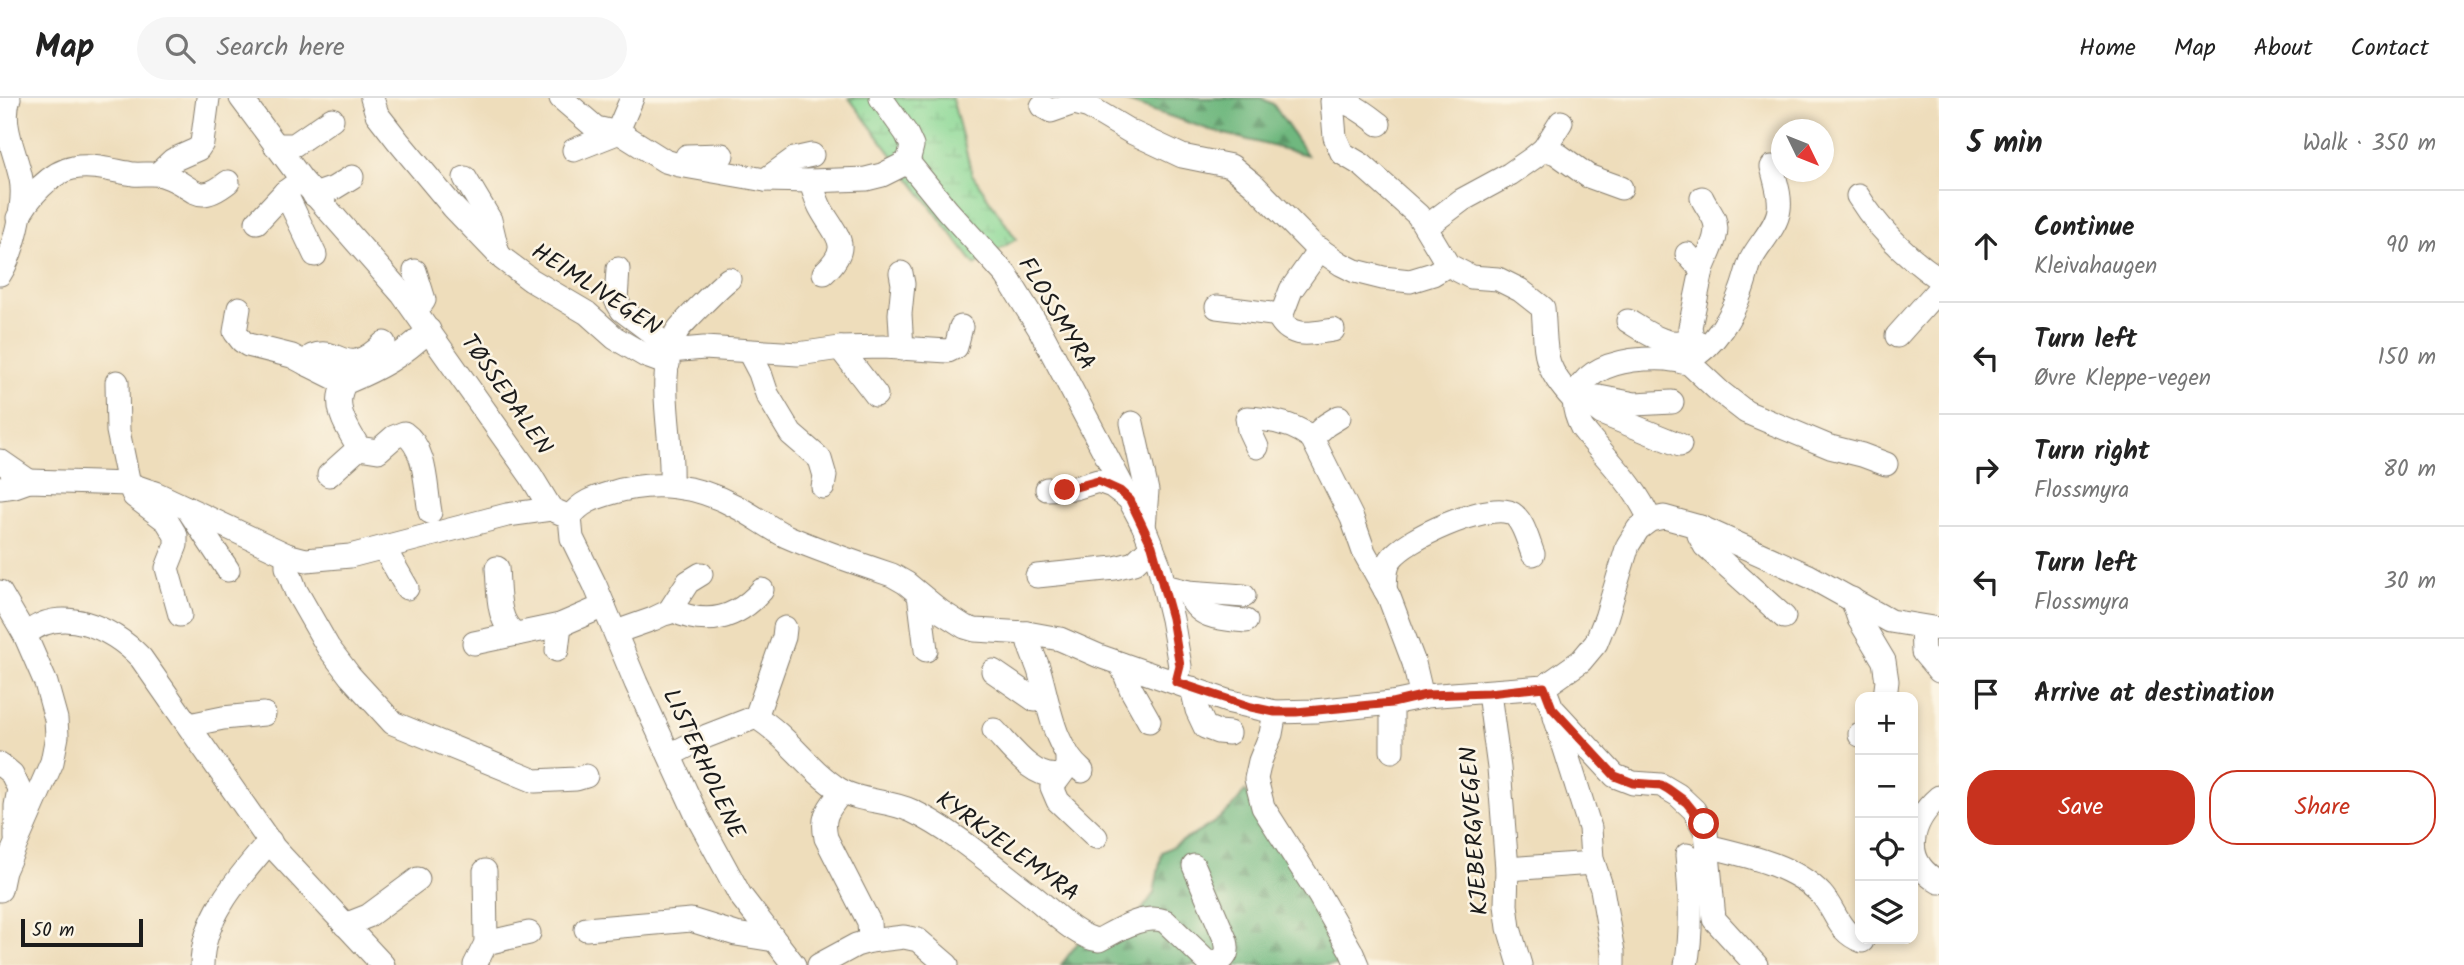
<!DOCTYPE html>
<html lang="en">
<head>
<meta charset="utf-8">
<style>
  :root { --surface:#fff; --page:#f6f6f6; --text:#222; --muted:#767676; --line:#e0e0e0; --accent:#c8321e }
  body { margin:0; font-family:Kalam,sans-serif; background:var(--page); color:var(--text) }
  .controls { position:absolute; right:21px; bottom:21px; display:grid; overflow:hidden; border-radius:14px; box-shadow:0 4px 10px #0003 }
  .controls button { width:63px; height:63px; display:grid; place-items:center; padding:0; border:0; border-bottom:2px solid var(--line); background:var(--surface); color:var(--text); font:35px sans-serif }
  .compass { position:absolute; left:1771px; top:21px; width:63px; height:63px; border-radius:50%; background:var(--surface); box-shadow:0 4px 10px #0003; rotate:133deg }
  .scale { position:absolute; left:21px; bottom:18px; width:122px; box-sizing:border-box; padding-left:7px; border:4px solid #1c1c1c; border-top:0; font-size:19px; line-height:24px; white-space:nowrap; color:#1c1c1c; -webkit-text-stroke:5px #fcf5e5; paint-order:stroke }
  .stop { position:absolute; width:21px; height:21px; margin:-16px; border:5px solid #c8321e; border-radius:50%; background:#fff }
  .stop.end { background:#c8321e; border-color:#fff; box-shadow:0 2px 7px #0008 }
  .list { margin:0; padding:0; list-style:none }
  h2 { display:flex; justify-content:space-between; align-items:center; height:91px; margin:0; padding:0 28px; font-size:30px }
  h2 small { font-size:23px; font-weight:400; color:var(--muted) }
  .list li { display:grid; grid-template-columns:46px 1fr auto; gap:21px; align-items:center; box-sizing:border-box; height:112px; padding:0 28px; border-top:2px solid var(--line) }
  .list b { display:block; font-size:26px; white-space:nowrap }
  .list p { margin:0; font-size:23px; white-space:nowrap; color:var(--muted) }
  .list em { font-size:23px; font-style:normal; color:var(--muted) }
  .actions { display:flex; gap:14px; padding:21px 28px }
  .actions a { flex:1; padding:16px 0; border:2px solid var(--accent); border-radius:28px; text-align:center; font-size:24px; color:var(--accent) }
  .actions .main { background:var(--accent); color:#fff }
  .icon { flex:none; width:38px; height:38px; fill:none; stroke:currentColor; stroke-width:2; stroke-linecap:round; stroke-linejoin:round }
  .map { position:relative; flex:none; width:1939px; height:867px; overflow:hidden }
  header { display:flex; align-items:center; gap:42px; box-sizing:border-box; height:98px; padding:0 35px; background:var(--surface); border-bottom:2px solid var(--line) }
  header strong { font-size:33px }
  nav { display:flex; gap:38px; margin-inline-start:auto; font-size:24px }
  .search { width:490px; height:63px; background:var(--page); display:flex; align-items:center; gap:18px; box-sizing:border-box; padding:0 24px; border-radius:38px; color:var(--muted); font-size:26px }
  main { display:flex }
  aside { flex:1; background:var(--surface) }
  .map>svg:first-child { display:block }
  .forest { fill:url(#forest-firs); stroke:#466a4e; stroke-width:2 }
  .wetland { fill:url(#wetland-marsh); stroke:#547a59; stroke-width:2 }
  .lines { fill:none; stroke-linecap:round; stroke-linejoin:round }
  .minor-casing { stroke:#857c6c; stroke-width:25 }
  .minor { stroke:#fff; stroke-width:23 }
  .route { stroke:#c8321e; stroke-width:9 }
  .labels { text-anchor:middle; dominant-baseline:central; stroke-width:5; stroke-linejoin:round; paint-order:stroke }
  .street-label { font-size:24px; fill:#1c1c1c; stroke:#fcf5e5 }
</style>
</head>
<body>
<header>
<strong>Map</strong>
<div class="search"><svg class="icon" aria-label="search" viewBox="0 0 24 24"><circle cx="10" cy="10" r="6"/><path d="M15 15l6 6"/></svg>Search here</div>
<nav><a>Home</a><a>Map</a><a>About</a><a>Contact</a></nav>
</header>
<main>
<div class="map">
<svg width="1939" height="867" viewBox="0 0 1939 867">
  <defs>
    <pattern id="forest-firs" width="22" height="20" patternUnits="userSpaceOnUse" patternTransform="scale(1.75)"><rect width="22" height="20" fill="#70b87f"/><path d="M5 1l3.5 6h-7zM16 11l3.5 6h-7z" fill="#5b9567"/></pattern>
    <pattern id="wetland-marsh" width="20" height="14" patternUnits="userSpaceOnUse" patternTransform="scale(1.75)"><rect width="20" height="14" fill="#8bd896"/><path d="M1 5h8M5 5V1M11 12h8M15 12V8" fill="none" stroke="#77b981"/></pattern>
  </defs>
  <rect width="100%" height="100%" fill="#fcf5e5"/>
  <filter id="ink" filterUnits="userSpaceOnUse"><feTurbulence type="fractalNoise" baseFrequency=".0143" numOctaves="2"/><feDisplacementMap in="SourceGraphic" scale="14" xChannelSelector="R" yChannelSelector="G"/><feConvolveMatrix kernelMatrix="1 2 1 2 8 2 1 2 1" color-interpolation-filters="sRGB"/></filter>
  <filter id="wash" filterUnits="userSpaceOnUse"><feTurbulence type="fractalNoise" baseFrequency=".00686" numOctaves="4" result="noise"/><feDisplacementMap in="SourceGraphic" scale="28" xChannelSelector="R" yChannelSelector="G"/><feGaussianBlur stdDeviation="1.57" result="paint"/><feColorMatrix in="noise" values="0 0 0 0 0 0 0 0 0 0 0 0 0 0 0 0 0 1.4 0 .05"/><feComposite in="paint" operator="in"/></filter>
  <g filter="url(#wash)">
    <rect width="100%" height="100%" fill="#edb"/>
    <g class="forest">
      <path d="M1116 0H1261L1273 6 1307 57 1213 33Z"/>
      <path d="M1245 693 1333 835 1343 867H1061L1084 837 1133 824 1154 795 1162 754C1193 737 1226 723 1245 693Z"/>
    </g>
    <path class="wetland" d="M849 0H952L972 76 1016 141 975 167Z"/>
  </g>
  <g filter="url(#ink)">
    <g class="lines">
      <defs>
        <g id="minor">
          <path d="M241 0 302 82 403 197 531 378 551 411"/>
          <path d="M372 0 377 16 398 43 453 109 503 161 531 182 587 215 615 240 646 258 668 266"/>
          <path d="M561 0 596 30 622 36 665 63 679 67 765 82 810 83 866 81 882 77 908 64"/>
          <path d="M881 0 906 35 912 48 908 64"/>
          <path d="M1042 8 1051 13 1074 5 1089 9 1131 34 1182 58 1231 68 1254 87 1313 147 1341 166 1355 173 1383 180 1410 183 1433 176 1448 167"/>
          <path d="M1379 26C1367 17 1346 0 1332 3L1335 39 1342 55 1362 67 1418 117 1448 167 1471 179 1498 181 1520 192 1543 210C1547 255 1540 265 1573 301L1599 299 1635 306 1672 304"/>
          <path d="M275 47H294L332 21"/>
          <path d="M1544 51 1556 55 1588 78 1621 90"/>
          <path d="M574 52 617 35 632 0"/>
          <path d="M687 58 722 57"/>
          <path d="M908 64 947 112 1006 177 1039 230 1144 429 1159 467 1172 521 1180 568 1176 584"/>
          <path d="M158 76 173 62 198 51 202 45 208 0"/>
          <path d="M465 80 490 122 498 156"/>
          <path d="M765 82 794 61 812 57"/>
          <path d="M810 83C814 92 816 102 821 111 837 140 853 147 824 175"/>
          <path d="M285 94 315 157"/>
          <path d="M314 97 334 90 352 79"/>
          <path d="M1858 98C1879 132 1906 158 1939 181"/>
          <path d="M18 120C28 100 50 74 73 70 92 66 114 73 133 76 143 77 156 74 165 78 194 87 195 110 228 84"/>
          <path d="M257 124 285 94 296 86"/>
          <path d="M1426 129 1462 102 1510 76 1533 60 1544 51 1561 24"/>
          <path d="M1320 151 1291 192 1280 221C1292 241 1313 235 1333 232"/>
          <path d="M1687 156 1702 172 1690 229 1692 239 1703 251"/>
          <path d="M618 171 616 202 622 212 651 234 670 253 704 250 798 256 840 250 883 249 948 253 956 249 961 229"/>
          <path d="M1702 172C1707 157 1721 137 1714 121 1711 114 1705 107 1702 100"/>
          <path d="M415 173 424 202 416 214"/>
          <path d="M901 175 903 186 900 216 902 251"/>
          <path d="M0 176C13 156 26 105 21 81 16 55 0 27 9 0"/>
          <path d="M1217 209 1280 217"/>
          <path d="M239 210 235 234 242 243 248 247 292 258 307 266"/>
          <path d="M1628 223C1646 234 1672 254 1692 239"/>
          <path d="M429 232C401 259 380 270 345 285 331 307 347 330 359 350L378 353 394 339 404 335C427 351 425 388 430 414"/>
          <path d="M1897 238 1939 191"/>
          <path d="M840 250 876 297"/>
          <path d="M749 254 760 275 767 296 791 336 820 361 825 378 823 389"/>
          <path d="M1682 264 1689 265 1719 293 1746 314 1830 349 1862 357 1886 366"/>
          <path d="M117 284 118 333 129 386 134 398 167 423 176 438V447L167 470 180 517"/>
          <path d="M345 285 307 266 312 258C341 247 344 284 384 245"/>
          <path d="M1583 300 1601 315 1680 347"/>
          <path d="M1132 325 1147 393 1144 429"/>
          <path d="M1312 340 1326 327 1339 319"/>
          <path d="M1257 349 1249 332 1247 320C1270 321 1294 326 1312 340L1352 420 1364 454 1389 499 1414 565 1422 599"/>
          <path d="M0 363 29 383"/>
          <path d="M329 377 359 350"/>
          <path d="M673 388 671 381C673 334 655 280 676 235 678 229 722 186 729 181"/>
          <path d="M0 390 15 388 29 383 129 386 155 395 287 457 306 462 350 458 507 417 551 411 570 419"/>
          <path d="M1047 391 1075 390 1098 383 1112 388 1128 400"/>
          <path d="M187 410 228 472"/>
          <path d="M570 419C581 404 594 400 611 395 653 382 697 387 735 408 753 417 768 429 786 438 820 453 856 465 892 477L906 485 940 513 965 529 975 532 1027 535 1060 541 1099 558 1227 603 1275 614 1315 613 1392 605 1426 598 1544 589 1581 563 1596 545 1606 520 1628 447 1638 431 1650 422 1664 419 1700 429 1809 478 1890 523 1939 531"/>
          <path d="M570 419 572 440 595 487 636 585 698 720 740 797 794 867"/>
          <path d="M1650 422C1635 386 1605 360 1582 330 1574 315 1570 299 1582 286 1601 263 1637 260 1666 261 1675 262 1682 265 1691 260 1715 247 1732 218 1741 193 1745 183 1747 172 1751 162 1759 146 1777 129 1779 111 1781 98 1775 82 1772 69"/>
          <path d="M1700 429 1699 437 1705 448 1784 519"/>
          <path d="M384 450 407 490"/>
          <path d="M287 457V469L296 493 328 549 350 578 393 625 535 683 576 681 586 678"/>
          <path d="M497 470C499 491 496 526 517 536"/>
          <path d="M1037 478 1115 470 1134 465 1152 448"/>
          <path d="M1164 488 1188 494 1244 498"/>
          <path d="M1385 492C1386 481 1384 471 1391 461 1406 440 1484 406 1509 414 1523 419 1528 444 1533 456"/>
          <path d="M0 494 25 537 46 585 56 621 57 638 52 664 4 773 0 792"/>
          <path d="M1188 494C1197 521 1221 521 1246 523"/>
          <path d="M919 496 926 552"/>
          <path d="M1852 501 1859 521 1884 563 1887 583 1885 599"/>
          <path d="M668 515 688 484 701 476"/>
          <path d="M1922 529 1923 554 1939 573"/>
          <path d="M616 534 653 521 672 512C706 529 737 521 762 492"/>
          <path d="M1027 535C1028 548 1035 560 1039 572 1049 606 1053 649 1082 673"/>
          <path d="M25 537C61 505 112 530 141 560L274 750 383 867"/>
          <path d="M474 545 560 527 604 508"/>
          <path d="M557 552 560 527"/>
          <path d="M1121 566 1131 591 1149 623"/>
          <path d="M993 573 1035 602 1045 600"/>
          <path d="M1544 589 1552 610 1615 678 1633 685 1661 687 1678 697 1694 712 1706 734 1714 821 1756 867"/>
          <path d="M1192 590 1197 612 1205 629 1218 634 1229 635"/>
          <path d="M1489 595 1499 670 1507 771 1506 807 1509 830 1520 867"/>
          <path d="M1392 605V653"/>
          <path d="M1275 614 1271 636 1260 663 1256 681 1263 709 1319 797 1351 853 1357 867"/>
          <path d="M756 619C788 638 809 673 840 692 860 704 889 702 912 713 954 733 992 767 1029 795 1048 809 1076 840 1099 842 1118 832 1143 815 1165 823L1208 864C1223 865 1230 857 1226 843L1194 768"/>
          <path d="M1555 619 1590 730 1592 761 1602 791 1613 854V867"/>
          <path d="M189 627 223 620 264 616"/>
          <path d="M994 632C1010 648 1033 682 1059 677"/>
          <path d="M1860 637V636"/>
          <path d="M1067 655V669L1052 689 1058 703 1096 739"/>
          <path d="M670 657 707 638 756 619 784 539 785 530"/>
          <path d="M0 666 12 676 19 691 16 708V740"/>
          <path d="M842 693C829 711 821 717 826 740L869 824 870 843"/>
          <path d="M1939 699C1910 724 1900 763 1939 784"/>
          <path d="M1707 748C1744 757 1794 767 1821 796 1837 814 1837 834 1862 843"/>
          <path d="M1507 771 1593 765"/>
          <path d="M345 827 368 818 418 781"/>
          <path d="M586 831 691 822 736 836 768 841 772 838"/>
          <path d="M486 845 529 835"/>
          <path d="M202 867C202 819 241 777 270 743"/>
          <path d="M475 867 486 845 485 773"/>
          <path d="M819 867 856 847 870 843 904 839 918 842 947 867"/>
          <path d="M1686 867C1693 832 1690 792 1687 757"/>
        </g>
      </defs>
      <use href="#minor" class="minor-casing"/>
      <use href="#minor" class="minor"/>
    </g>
  </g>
  <g class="lines" filter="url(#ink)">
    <path class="route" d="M1065 392 1098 383 1120 393 1130 402 1152 448 1172 520 1180 568 1176 584 1251 609 1275 614H1296L1392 605 1426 597 1489 595 1544 589 1552 610 1615 678 1633 685 1661 687 1668 691 1686 704 1704 726"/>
  </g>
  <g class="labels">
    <g class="street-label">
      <text transform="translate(596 192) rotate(33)">HEIMLIVEGEN</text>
      <text transform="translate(1056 216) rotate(59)">FLOSSMYRA</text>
      <text transform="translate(506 297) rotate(55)">TØSSEDALEN</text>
      <text transform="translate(703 666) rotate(65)">LISTERHOLENE</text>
      <text transform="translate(1475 733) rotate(-94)">KJEBERGVEGEN</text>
      <text transform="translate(1007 749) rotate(36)">KYRKJELEMYRA</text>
    </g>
  </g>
</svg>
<div class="controls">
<button>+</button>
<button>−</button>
<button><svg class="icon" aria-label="locate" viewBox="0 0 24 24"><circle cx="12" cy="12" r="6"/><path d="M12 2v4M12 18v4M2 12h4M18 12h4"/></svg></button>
<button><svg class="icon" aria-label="layers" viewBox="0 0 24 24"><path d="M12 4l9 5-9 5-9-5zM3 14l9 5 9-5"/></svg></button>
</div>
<svg class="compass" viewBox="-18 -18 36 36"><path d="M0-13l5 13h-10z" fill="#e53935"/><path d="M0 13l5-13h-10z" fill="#767676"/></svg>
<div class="scale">50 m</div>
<div class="stop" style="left:1704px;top:726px"></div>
<div class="stop end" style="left:1065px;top:392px"></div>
</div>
<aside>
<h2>5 min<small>Walk · 350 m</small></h2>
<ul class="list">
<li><svg class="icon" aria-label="ahead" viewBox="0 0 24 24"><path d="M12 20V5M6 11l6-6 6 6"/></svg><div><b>Continue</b><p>Kleivahaugen</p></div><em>90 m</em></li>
<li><svg class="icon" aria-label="left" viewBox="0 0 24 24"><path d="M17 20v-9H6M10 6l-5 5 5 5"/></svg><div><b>Turn left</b><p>Øvre Kleppe-vegen</p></div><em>150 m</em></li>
<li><svg class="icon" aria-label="right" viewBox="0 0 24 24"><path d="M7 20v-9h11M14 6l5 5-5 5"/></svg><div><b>Turn right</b><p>Flossmyra</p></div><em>80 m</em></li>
<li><svg class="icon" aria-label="left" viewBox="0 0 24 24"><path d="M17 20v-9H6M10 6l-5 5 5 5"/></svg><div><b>Turn left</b><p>Flossmyra</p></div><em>30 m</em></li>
<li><svg class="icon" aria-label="arrive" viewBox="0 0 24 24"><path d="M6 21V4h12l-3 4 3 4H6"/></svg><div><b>Arrive at destination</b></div></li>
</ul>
<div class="actions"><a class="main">Save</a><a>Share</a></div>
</aside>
</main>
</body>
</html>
